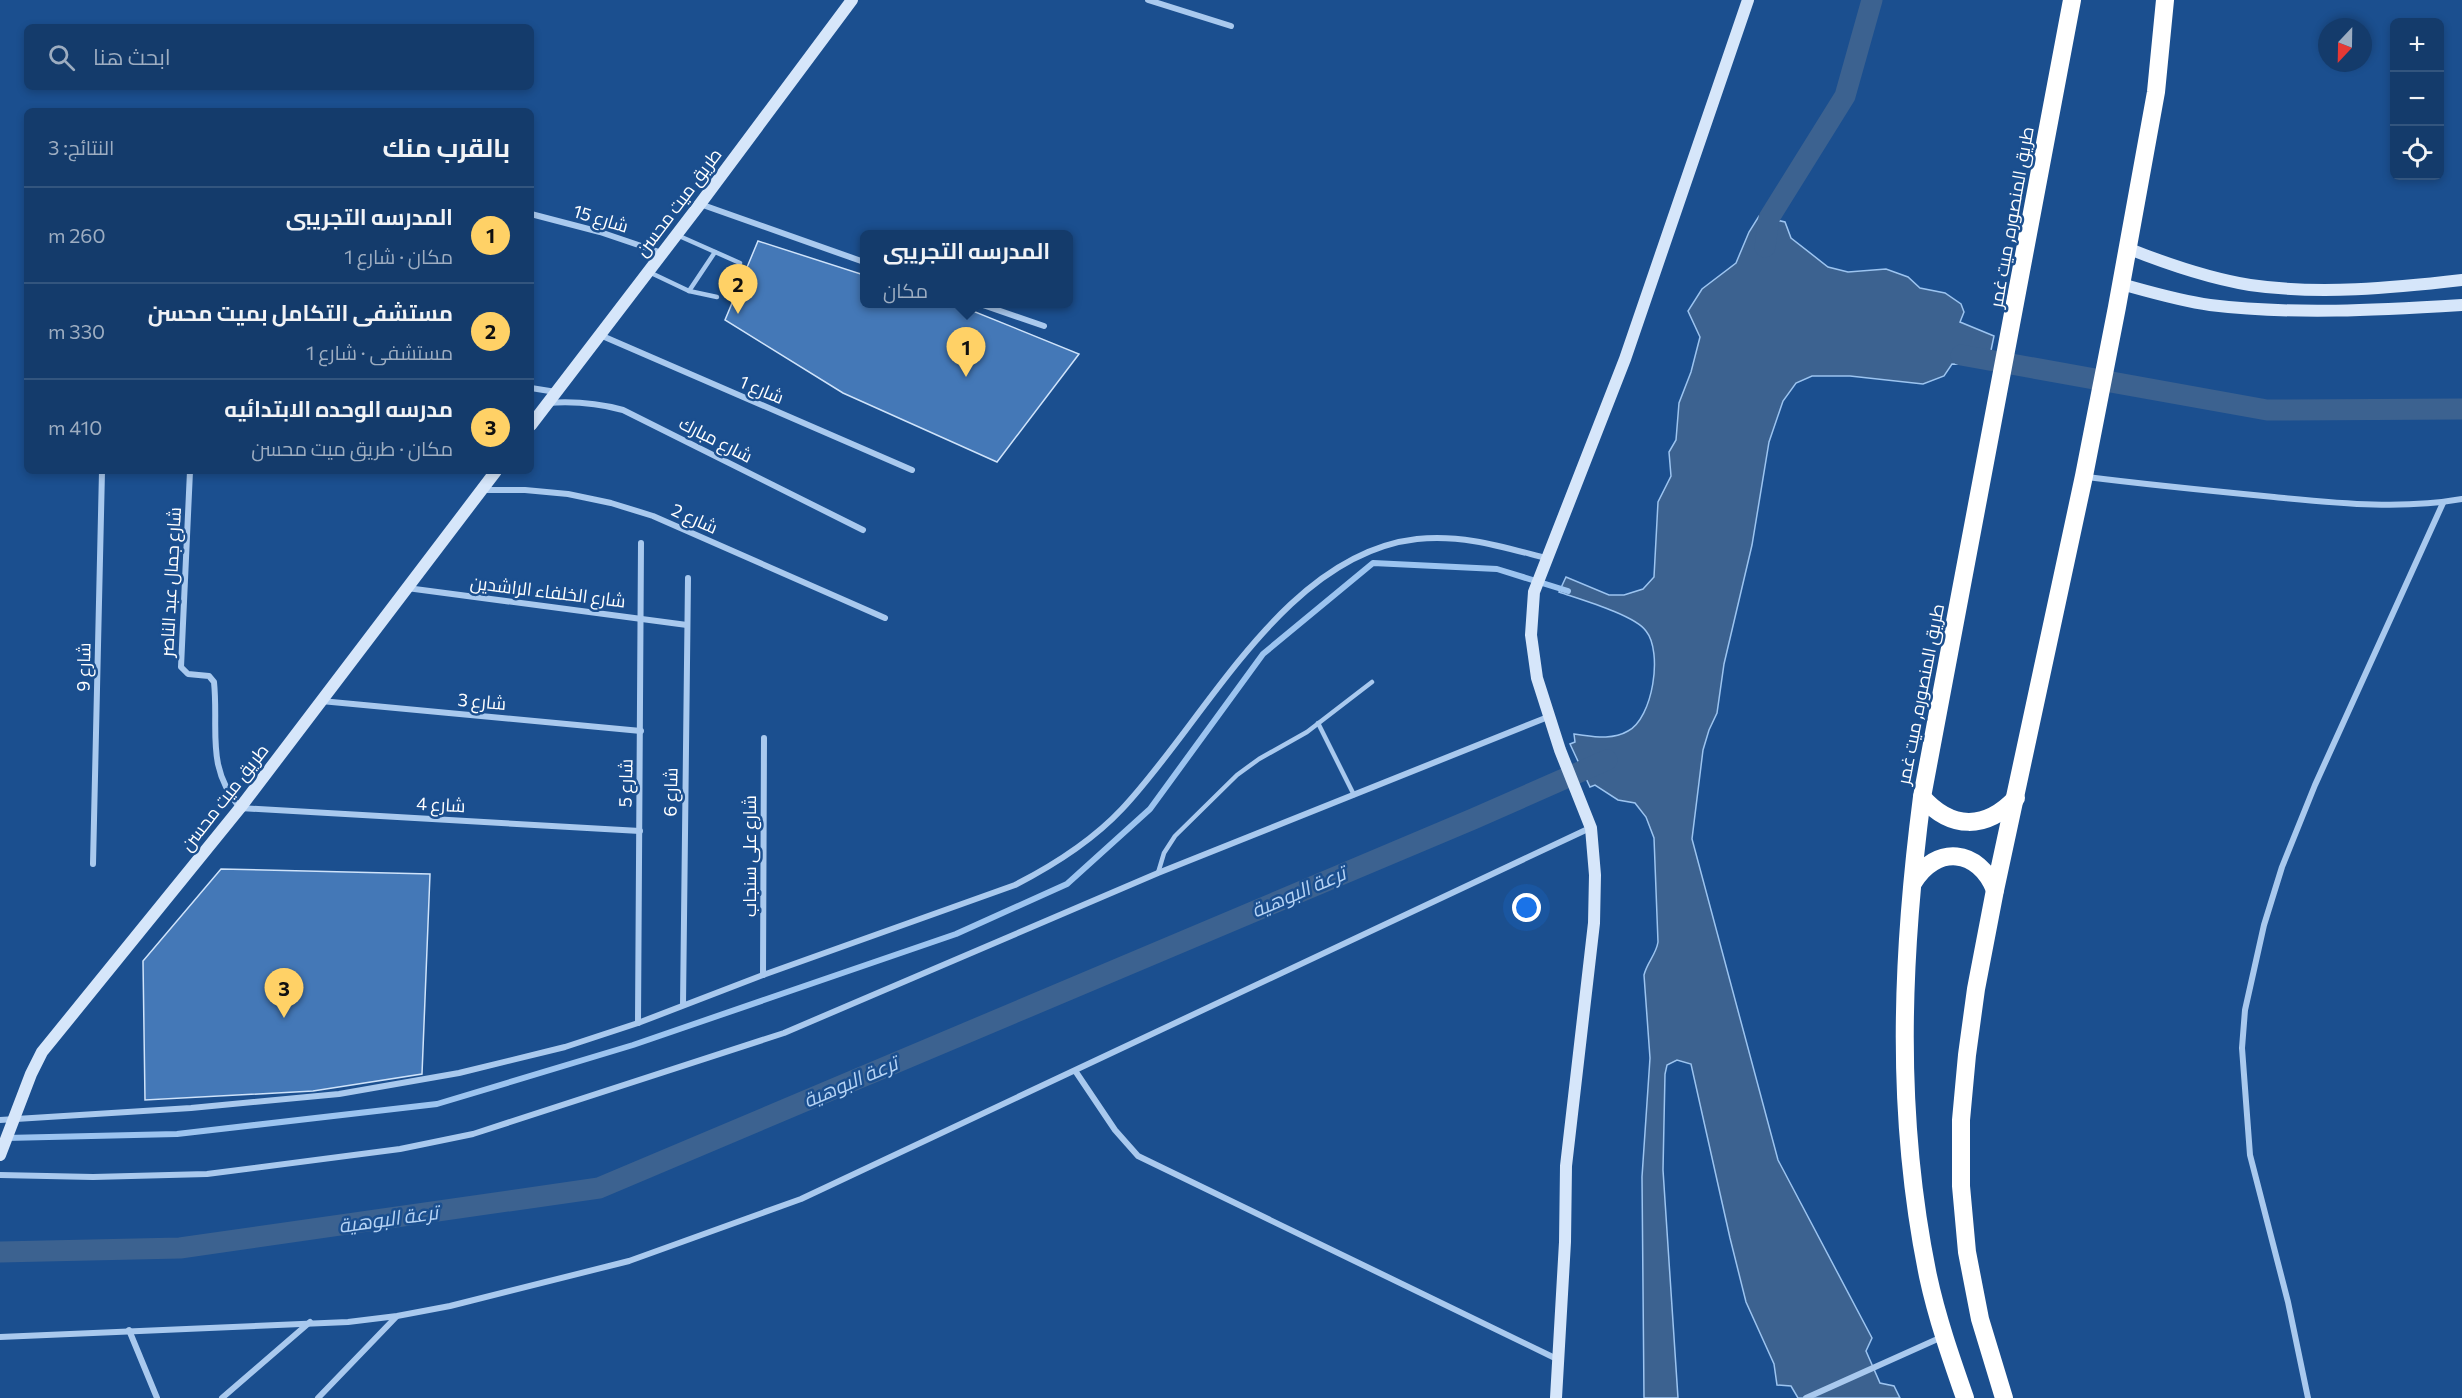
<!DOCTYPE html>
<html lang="ar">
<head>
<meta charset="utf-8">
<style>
  :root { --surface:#143b6b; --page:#214673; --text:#f1f3f6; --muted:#9dadc1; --line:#33557e; --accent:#ffd166 }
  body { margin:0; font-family:Commissioner,Cairo,sans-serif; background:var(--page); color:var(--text); direction:rtl }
  .controls { position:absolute; right:18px; top:18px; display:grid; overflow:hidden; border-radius:9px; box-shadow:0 3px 9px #0003 }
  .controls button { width:54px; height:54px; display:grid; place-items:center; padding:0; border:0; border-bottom:2px solid var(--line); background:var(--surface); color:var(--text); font:30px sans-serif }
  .compass { position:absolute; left:2318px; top:18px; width:54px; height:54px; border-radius:50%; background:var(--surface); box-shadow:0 3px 9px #0003; rotate:202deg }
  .you { position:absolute; left:1527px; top:908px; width:21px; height:21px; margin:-15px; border:4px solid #fff; border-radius:50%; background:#1a73e8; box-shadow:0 0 0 9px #1a73e833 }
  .badge { display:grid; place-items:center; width:39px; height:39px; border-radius:50%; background:var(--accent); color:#111; font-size:20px; font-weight:700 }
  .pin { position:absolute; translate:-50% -50px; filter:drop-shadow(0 2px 3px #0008) }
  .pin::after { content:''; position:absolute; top:32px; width:21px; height:18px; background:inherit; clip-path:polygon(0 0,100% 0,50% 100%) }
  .popup { position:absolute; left:860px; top:230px; width:213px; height:78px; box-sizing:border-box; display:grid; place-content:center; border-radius:9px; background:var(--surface); filter:drop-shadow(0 2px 4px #0005); font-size:20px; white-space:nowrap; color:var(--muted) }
  .popup b { font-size:22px; color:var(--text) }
  .popup::after { content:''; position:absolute; left:50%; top:100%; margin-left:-12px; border:12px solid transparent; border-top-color:var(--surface) }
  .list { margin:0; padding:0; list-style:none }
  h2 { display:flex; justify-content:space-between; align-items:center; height:78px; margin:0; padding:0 24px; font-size:26px }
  h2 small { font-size:20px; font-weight:400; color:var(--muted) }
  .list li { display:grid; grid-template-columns:39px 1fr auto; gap:18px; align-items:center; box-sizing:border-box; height:96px; padding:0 24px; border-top:2px solid var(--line) }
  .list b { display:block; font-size:22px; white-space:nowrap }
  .list p { margin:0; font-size:20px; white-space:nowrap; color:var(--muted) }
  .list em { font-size:20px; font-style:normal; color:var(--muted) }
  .icon { flex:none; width:33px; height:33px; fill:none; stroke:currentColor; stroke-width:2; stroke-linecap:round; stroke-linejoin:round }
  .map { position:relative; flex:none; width:2462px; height:1398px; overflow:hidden; direction:ltr }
  .search { position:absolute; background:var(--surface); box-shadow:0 3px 9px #0003; left:24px; top:24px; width:510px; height:66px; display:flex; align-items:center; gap:15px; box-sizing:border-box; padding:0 21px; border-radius:9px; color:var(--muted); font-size:22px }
  .panel { position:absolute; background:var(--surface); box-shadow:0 3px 9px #0003; left:24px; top:108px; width:510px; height:366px; border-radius:9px; direction:rtl }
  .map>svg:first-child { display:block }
  .water { fill:#3c6290; stroke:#9cc4f0; stroke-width:1.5 }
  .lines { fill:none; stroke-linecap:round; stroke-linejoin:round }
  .stream { stroke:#9cc4f0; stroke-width:6 }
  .canal { stroke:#3c6290; stroke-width:21 }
  .building { fill:#4478b7; stroke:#cfe3fa; stroke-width:1.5 }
  .lane { stroke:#a9c9ee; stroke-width:4.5 }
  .street { stroke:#a9c9ee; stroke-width:6 }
  .secondary { stroke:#d6e6fa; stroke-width:12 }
  .highway { stroke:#fff; stroke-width:18 }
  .labels { text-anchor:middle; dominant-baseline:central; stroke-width:5; stroke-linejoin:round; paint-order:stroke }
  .street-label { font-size:18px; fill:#fff; stroke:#1b4f8f }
  .water-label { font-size:20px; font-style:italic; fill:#b5d3f5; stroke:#1b4f8f }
</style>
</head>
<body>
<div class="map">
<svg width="2462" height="1398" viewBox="0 0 2462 1398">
  <rect width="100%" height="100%" fill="#1b4f8f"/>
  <path class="water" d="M1759 216 1785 222 1791 238 1828 267 1848 272 1886 269 1908 277 1920 288 1945 293 1961 304 1964 312 1960 322 1994 336 1988 365 1952 364 1944 376 1923 384 1850 376H1812L1796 383 1783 401 1769 442 1752 545 1724 664 1717 713 1709 730 1703 750 1692 839 1778 1160 1872 1338 1866 1351 1880 1383 1894 1386 1900 1398H1798L1791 1386 1777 1385 1774 1364 1746 1302 1730 1238 1691 1064 1677 1060 1667 1065 1665 1074 1663 1170 1678 1398H1644L1642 1177 1650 1058 1644 975C1647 962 1656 955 1658 942L1654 838 1646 817 1635 803 1618 800 1595 785 1590 787 1570 744 1575 742 1574 734C1592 736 1611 741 1628 731 1653 718 1663 652 1646 631 1635 615 1579 599 1559 592L1566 577 1609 595H1624L1643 589 1654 577 1658 502 1671 476 1669 452 1676 440 1679 403 1691 372 1700 337 1688 311 1702 289 1736 263 1749 232Z"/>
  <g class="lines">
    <path class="stream" d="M6 1138 177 1134 437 1104 633 1045 956 934 1067 884 1150 809 1263 654 1373 563 1497 569 1568 591"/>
    <g class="canal">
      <path d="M1765 247 1769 218 1845 96 1872 0"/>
      <path d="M1961 355 2267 410 2462 409"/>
      <path d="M0 1252 180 1248 599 1188 1473 819 1607 760"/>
    </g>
  </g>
  <g class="building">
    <path d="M758 241 864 275V303H953L1079 354 997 462 843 393 725 320Z"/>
    <path d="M221 869 430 874 422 1074 313 1091 145 1100 143 961Z"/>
  </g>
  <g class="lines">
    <g class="lane">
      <path d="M677 235 740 263"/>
      <path d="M649 272 689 291 717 297"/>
      <path d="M689 291 715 252"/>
      <path d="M1318 723 1354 795"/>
      <path d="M1158 873 1164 853 1175 836 1237 775 1259 759 1307 732 1372 682"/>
    </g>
    <g class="street">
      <path d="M1148 0 1231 26"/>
      <path d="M700 204 864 262"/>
      <path d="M531 214 600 232 662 253"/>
      <path d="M980 304 1044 326"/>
      <path d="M600 335 912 470"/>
      <path d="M531 388 556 392"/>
      <path d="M548 403C575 401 597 403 623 410L863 530"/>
      <path d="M190 471 181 667 188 674 209 676 214 682C219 731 205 766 240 808L640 831"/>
      <path d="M2087 477C2150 485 2212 491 2274 497 2337 503 2400 510 2462 499"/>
      <path d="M482 490H525L568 494 611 503 653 516 885 618"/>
      <path d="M407 588 687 625"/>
      <path d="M321 701 641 731"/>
      <path d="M93 864 102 471"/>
      <path d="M763 975 764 738"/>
      <path d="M683 1005 688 578"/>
      <path d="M638 1023 641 543"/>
      <path d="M1076 1072 1115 1130 1138 1156 1559 1360"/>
      <path d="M0 1120 191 1108 339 1094 459 1073 565 1047 638 1023 763 975 1015 885C1054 865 1092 841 1122 809 1206 720 1284 554 1417 539 1462 534 1503 547 1546 558"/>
      <path d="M0 1175 93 1177 207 1174 400 1149 473 1134 784 1033 1158 873 1548 717"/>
      <path d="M129 1330 157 1398"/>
      <path d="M0 1337 348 1322 397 1316 450 1306 629 1261 801 1199 1590 828"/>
      <path d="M222 1398 310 1322"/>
      <path d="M318 1398 396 1317"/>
      <path d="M1806 1398 1942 1337"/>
      <path d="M2308 1398 2288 1302 2250 1155 2242 1048 2245 1010 2264 925 2282 867 2315 785 2443 503"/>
    </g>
    <g class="secondary">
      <path d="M2127 248C2167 264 2207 278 2250 285 2319 295 2393 288 2462 280"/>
      <path d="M2121 284C2150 292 2180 301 2210 305 2294 315 2378 310 2462 305"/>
      <path d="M531 425 700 204 852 0"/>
      <path d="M0 1155 31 1074 42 1052 240 808 496 471"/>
      <path d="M1556 1398 1565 1242 1566 1166 1594 923 1595 875 1591 828 1560 750 1537 678 1531 635 1534 592 1625 359 1748 0"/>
    </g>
    <g class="highway">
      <path d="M1922 797C1951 830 1986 830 2016 798"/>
      <path d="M1913 883C1936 844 1979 849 1995 890"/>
      <path d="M1965 1398C1951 1358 1937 1318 1928 1276 1895 1115 1901 959 1922 797L2072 0"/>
      <path d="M2004 1398 1980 1319 1967 1252 1961 1186V1120L1967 1055 1976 989 1995 890 2084 476 2117 307 2156 92 2165 0"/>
    </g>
  </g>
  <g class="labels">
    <g class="street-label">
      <text transform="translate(678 202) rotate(-53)">طريق ميت محسن</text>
      <text transform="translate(2011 217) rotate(-80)">طريق المنصوره, ميت غمر</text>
      <text transform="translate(601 218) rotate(17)">شارع 15</text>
      <text transform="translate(762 389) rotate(23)">شارع 1</text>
      <text transform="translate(716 439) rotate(27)">شارع مبارك</text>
      <text transform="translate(695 518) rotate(24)">شارع 2</text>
      <text transform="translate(170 582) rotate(-87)">شارع جمال عبد الناصر</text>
      <text transform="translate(548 591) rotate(7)">شارع الخلفاء الراشدين</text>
      <text transform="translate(83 667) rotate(-89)">شارع 9</text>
      <text transform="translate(1920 694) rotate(-79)">طريق المنصوره, ميت غمر</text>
      <text transform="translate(482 701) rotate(5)">شارع 3</text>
      <text transform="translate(625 783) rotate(-89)">شارع 5</text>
      <text transform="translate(670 792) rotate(-89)">شارع 6</text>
      <text transform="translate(224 797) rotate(-52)">طريق ميت محسن</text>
      <text transform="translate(441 804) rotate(3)">شارع 4</text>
      <text transform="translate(749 856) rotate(-90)">شارع على سنجاب</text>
    </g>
    <g class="water-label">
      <text transform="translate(1298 891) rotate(-23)">ترعة البوهية</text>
      <text transform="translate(850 1081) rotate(-23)">ترعة البوهية</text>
      <text transform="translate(388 1218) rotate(-8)">ترعة البوهية</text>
    </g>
  </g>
</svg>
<div class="controls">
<button>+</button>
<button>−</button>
<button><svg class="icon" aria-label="locate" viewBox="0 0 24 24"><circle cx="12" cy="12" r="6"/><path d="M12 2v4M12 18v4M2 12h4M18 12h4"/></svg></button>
</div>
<svg class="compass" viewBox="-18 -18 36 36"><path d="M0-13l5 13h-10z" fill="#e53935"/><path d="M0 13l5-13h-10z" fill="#9dadc1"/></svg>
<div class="you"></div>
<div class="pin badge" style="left:966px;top:377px">1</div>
<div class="popup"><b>المدرسه التجريبى</b>مكان</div>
<div class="pin badge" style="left:738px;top:314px">2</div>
<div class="pin badge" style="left:284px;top:1018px">3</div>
<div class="search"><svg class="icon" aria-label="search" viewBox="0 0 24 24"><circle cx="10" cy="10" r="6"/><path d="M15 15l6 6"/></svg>ابحث هنا</div>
<section class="panel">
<h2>بالقرب منك<small>النتائج: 3</small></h2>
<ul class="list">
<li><span class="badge">1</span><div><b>المدرسه التجريبى</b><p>مكان · شارع 1</p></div><em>260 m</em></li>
<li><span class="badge">2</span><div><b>مستشفى التكامل بميت محسن</b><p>مستشفى · شارع 1</p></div><em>330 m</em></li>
<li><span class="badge">3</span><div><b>مدرسه الوحده الابتدائيه</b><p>مكان · طريق ميت محسن</p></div><em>410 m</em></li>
</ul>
</section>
</div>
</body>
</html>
